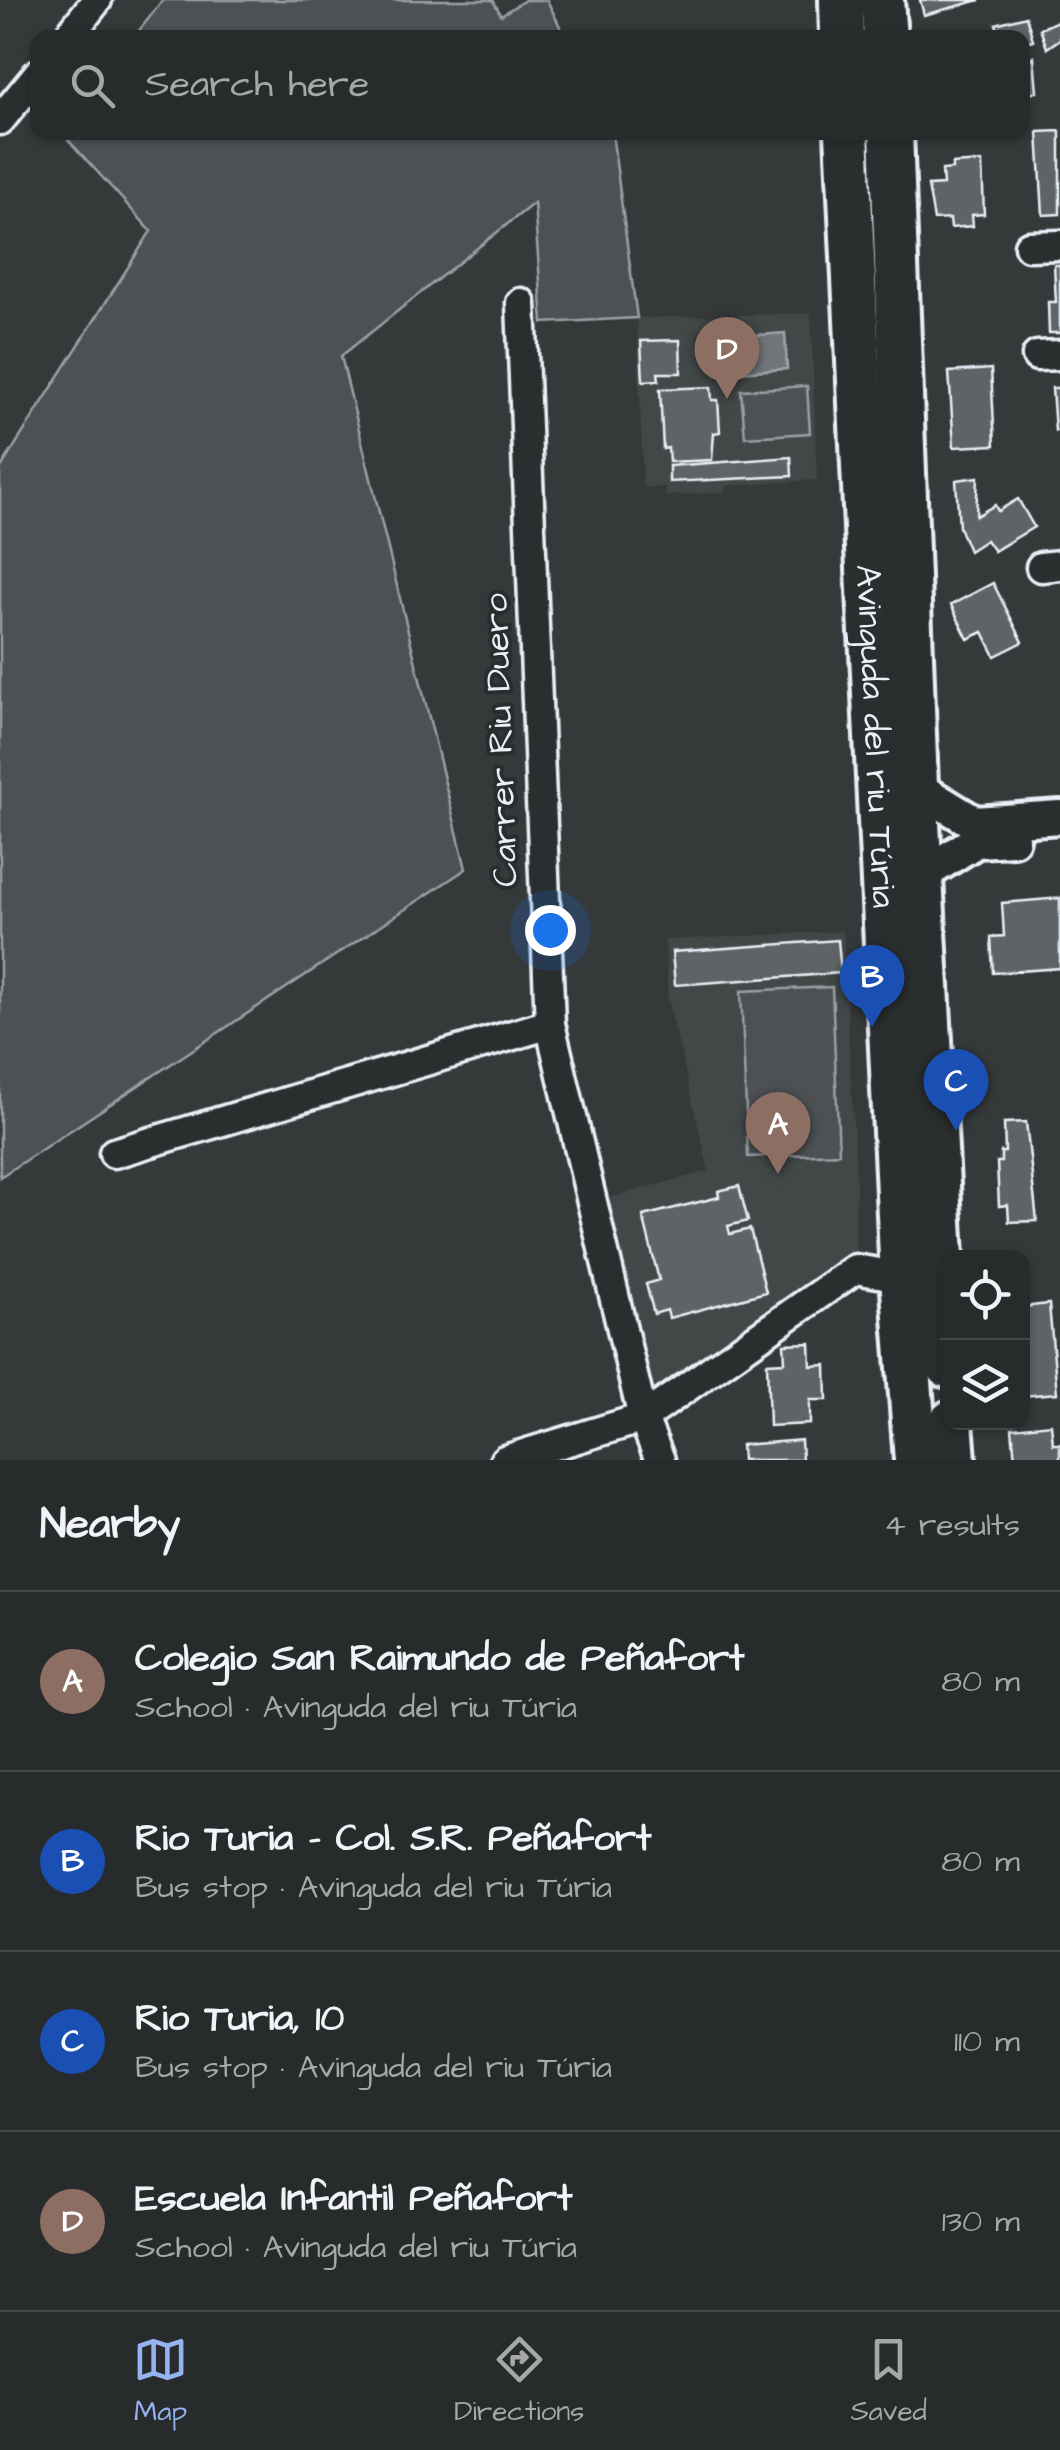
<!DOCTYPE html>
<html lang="en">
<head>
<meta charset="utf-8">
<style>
  :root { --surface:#282b2c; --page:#343738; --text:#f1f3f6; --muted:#a5a7a9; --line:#444748; --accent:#95b2f1 }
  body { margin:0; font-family:"Architects Daughter",sans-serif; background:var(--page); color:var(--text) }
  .controls { position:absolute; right:30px; bottom:30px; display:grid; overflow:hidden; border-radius:20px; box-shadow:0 2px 8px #0004 }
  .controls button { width:90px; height:90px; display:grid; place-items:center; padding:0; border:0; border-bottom:2px solid var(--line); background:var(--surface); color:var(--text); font:50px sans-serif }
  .you { position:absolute; left:550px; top:930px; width:35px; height:35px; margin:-25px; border:8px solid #fff; border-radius:50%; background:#1a73e8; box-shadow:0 0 0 15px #1a73e833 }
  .badge { display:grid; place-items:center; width:65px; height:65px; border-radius:50%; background:var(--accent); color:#fff; font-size:32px; font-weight:700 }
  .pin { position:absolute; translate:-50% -82px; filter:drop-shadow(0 2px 5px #0008) }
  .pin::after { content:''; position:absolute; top:52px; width:35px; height:30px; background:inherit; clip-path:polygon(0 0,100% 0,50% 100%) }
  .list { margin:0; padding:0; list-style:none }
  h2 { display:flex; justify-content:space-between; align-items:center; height:130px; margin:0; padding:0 40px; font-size:42px }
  h2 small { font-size:32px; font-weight:400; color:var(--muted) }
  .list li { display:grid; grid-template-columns:65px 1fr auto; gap:30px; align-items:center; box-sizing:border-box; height:180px; padding:0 40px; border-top:2px solid var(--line) }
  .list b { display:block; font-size:38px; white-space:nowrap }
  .list p { margin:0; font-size:32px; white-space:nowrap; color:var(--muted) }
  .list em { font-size:32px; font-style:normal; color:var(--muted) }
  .icon { flex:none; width:55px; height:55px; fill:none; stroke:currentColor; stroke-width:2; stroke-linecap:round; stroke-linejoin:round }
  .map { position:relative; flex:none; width:1060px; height:1460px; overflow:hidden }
  .search { position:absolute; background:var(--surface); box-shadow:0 2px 8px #0004; left:30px; right:30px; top:30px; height:110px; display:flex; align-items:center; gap:25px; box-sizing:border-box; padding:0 35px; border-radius:20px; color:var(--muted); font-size:38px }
  .sheet { height:850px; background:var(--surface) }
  nav { display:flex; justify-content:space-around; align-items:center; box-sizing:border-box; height:140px; border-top:2px solid var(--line); background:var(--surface); font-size:28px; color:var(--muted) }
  nav a { display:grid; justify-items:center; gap:5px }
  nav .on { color:var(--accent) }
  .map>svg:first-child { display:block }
  .built { fill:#424647 }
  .green { fill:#4d5152; stroke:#9aa1a5; stroke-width:2.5 }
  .water { fill:#707579; stroke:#a0a7ac; stroke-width:2.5 }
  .building { fill:#5f6365; stroke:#e8f1f8; stroke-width:2.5 }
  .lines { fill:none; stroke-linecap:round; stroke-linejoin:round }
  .minor-casing { stroke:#e8f1f8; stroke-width:35 }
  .tertiary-casing { stroke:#e8f1f8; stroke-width:40 }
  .primary-casing { stroke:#e8f1f8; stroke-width:50 }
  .minor { stroke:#2a2d2e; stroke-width:28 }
  .tertiary { stroke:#2a2d2e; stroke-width:32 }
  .primary { stroke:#2a2d2e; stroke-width:42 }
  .labels { text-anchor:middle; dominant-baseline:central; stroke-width:8; stroke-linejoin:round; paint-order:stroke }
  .street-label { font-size:35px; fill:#e8f1f8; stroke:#2a2d2e }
</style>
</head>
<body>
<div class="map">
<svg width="1060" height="1460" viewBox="0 0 1060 1460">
  <rect width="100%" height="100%" fill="#35393a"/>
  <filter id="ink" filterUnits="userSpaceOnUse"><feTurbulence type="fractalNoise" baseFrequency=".01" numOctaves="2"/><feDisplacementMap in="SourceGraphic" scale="20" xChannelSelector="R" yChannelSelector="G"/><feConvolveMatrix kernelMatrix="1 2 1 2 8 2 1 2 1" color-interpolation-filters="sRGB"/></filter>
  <g filter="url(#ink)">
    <g class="built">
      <path d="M811 313 817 480 725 486V492L666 496 665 487H643L637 318Z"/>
      <path d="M843 931 856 1177 855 1269 643 1418 593 1202 709 1171 668 1000 665 940Z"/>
    </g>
    <g class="green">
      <path d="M163 0H493L501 15 525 0H547L565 37H134Z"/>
      <path d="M62 133H612L637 318 543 323 534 203 341 356 466 869 0 1177V469L151 231Z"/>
      <path d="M807 386 810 433 745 437 741 390Z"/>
      <path d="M832 987 839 1153 748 1157 741 991Z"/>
    </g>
    <path class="water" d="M785 333 787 369 717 373 714 338Z"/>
    <g class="building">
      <path d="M920 0H980L924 15Z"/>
      <path d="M1026 16 1033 40 1022 43V38H1000L996 24Z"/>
      <path d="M1060 20V39L1047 48 1040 29Z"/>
      <path d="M1034 57 1037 92 1022 94V65Z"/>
      <path d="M1060 131V214L1043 215 1038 132Z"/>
      <path d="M982 162 984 214 972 215 973 226 951 228 950 219 934 220 928 186 943 185 942 170 952 169V164Z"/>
      <path d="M1054 265H1060V333H1049L1048 302H1056Z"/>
      <path d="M680 340 681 373H658L659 380 643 381 641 341Z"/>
      <path d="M991 369 995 445 954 447 949 372Z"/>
      <path d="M711 387 712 400H718L720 432 714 433 712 460 669 462 668 448 663 449 660 389Z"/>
      <path d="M1052 388H1060V431H1055Z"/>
      <path d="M791 457 792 476 669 482V466Z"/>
      <path d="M978 477 976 516 995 505 998 511 1018 499 1034 527 994 551 986 540 969 551 959 527 956 480Z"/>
      <path d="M993 583 1023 642 995 656 983 632 968 639 951 605Z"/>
      <path d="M1060 898V968L993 973 991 937 1004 936 1002 903Z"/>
      <path d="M838 940 841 973 675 985 672 952Z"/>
      <path d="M1026 1122 1037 1221 1009 1222 1008 1205 999 1206 997 1162H1001V1152H1005L1004 1123Z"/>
      <path d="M739 1186 748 1221 728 1226 730 1234 750 1229 766 1292 669 1318 667 1310 654 1314 646 1284 659 1280 643 1216 719 1197 718 1191Z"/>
      <path d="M1049 1304 1057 1393 1022 1396V1307Z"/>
      <path d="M810 1343 811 1366 826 1365 827 1400H810V1424L769 1426 767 1363 785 1362 784 1344Z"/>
      <path d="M1051 1424 1053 1444H1060V1460H1015L1012 1428Z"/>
      <path d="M801 1440 802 1460H742L741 1445Z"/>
    </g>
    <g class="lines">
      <defs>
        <g id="minor">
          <path d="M67 38 97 0"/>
          <path d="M0 120 38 74"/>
          <path d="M1029 246 1060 245"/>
          <path d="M521 303 550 1024 643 1418 660 1460"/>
          <path d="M1037 356 1060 355"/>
          <path d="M1041 567 1060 565"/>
          <path d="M114 1153 550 1024"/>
          <path d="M505 1460 643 1418 855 1269 902 1277"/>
        </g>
        <g id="tertiary">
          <path d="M916 787 975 823 1060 817"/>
          <path d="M922 875 976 841 1013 839"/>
        </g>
        <g id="primary">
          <path d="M841 0 842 38"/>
          <path d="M882 0 885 38"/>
          <path id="s1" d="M847 132 902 1277 916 1460"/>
          <path d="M891 132 916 787 948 1366"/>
          <path d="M951 1422 954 1460"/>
        </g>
      </defs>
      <use href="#minor" class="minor-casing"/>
      <use href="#tertiary" class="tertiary-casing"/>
      <use href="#primary" class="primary-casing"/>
      <use href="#minor" class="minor"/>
      <use href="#tertiary" class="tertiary"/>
      <use href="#primary" class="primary"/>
    </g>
  </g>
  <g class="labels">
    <g class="street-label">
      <text stroke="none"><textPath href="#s1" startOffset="605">Avinguda del riu Túria</textPath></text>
      <text transform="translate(501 740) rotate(-92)">Carrer Riu Duero</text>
    </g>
  </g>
</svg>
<div class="controls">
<button><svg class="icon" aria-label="locate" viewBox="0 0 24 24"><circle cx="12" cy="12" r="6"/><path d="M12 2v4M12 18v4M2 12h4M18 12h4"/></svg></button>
<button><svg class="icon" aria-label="layers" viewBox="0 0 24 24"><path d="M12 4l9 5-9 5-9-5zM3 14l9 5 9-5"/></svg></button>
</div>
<div class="you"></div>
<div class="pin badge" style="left:778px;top:1174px;background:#8d6e63">A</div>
<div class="pin badge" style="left:872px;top:1027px;background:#1a4fb4">B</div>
<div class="pin badge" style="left:956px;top:1131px;background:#1a4fb4">C</div>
<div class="pin badge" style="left:727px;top:399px;background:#8d6e63">D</div>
<div class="search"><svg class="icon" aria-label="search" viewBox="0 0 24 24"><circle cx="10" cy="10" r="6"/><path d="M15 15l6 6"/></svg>Search here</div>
</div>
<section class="sheet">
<h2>Nearby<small>4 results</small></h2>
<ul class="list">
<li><span class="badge" style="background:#8d6e63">A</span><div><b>Colegio San Raimundo de Peñafort</b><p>School · Avinguda del riu Túria</p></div><em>80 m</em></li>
<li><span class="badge" style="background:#1a4fb4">B</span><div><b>Rio Turia - Col. S.R. Peñafort</b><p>Bus stop · Avinguda del riu Túria</p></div><em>80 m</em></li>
<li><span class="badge" style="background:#1a4fb4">C</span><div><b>Rio Turia, 10</b><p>Bus stop · Avinguda del riu Túria</p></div><em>110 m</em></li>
<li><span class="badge" style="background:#8d6e63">D</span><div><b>Escuela Infantil Peñafort</b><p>School · Avinguda del riu Túria</p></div><em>130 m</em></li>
</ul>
</section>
<nav>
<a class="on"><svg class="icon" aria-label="map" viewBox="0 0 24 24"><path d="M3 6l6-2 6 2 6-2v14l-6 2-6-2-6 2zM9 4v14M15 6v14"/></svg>Map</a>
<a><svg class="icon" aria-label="directions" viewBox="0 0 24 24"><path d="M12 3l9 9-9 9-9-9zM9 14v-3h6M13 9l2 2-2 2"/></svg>Directions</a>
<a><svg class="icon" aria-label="saved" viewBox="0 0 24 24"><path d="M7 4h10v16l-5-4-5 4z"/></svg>Saved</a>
</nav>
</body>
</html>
